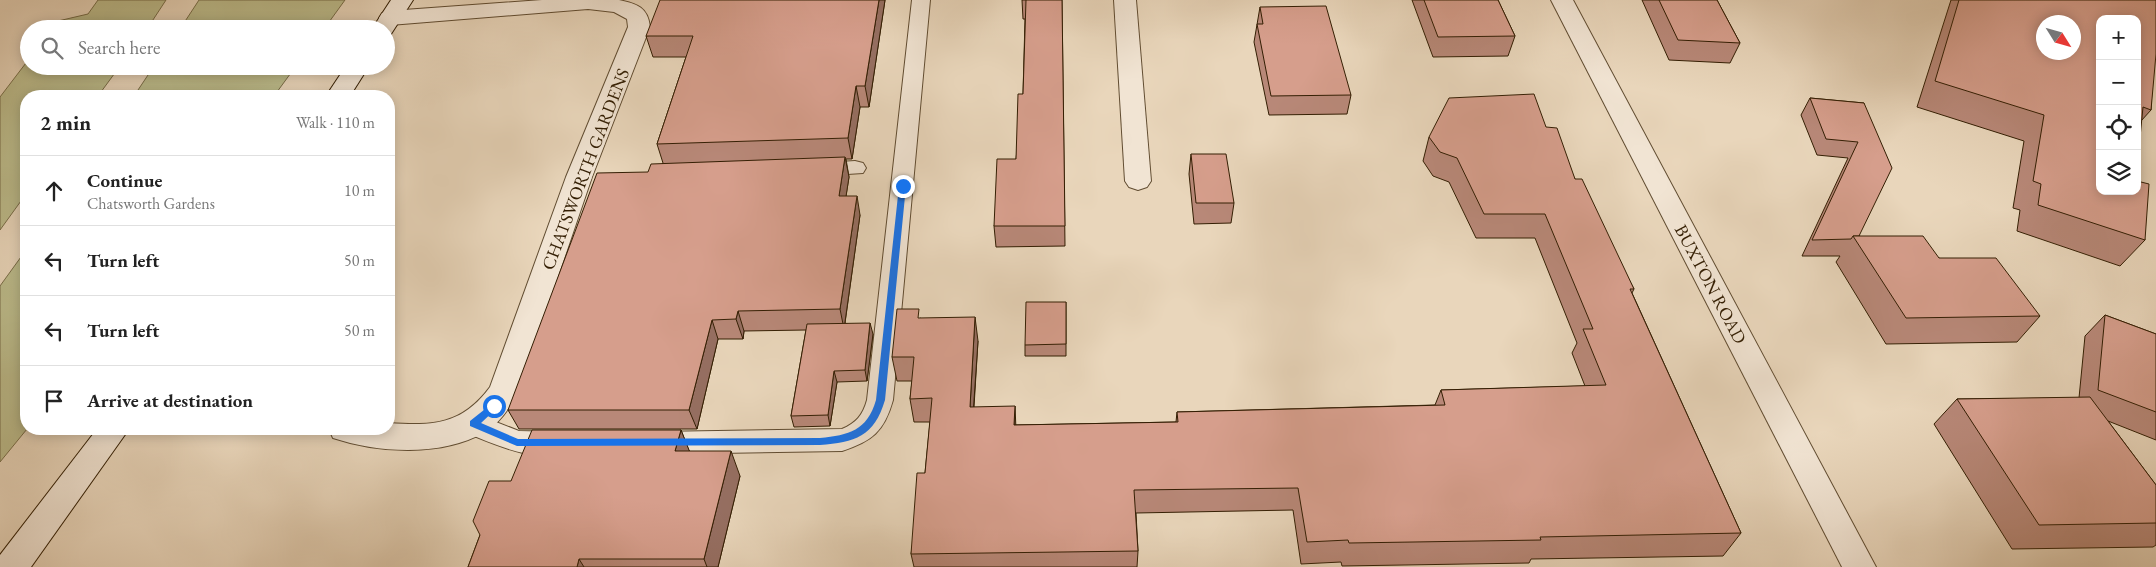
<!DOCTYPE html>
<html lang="en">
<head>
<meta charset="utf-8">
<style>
  :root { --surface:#fff; --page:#f6f6f6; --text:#222; --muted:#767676; --line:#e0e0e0 }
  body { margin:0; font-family:"EB Garamond",serif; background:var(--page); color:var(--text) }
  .controls { position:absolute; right:15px; top:15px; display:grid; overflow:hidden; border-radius:10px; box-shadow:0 2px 12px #0003 }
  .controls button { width:45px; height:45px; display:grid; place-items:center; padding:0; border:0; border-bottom:1px solid var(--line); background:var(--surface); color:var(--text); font:25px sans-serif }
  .compass { position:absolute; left:2036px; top:15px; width:45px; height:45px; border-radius:50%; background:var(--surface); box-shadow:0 2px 12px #0003; rotate:127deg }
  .stop { position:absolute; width:15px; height:15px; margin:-11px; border:4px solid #1a73e8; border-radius:50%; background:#fff }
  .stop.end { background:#1a73e8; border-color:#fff; box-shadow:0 1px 5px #0008 }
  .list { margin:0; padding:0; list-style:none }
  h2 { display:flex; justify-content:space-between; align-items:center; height:65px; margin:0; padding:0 20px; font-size:21px }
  h2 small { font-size:16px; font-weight:400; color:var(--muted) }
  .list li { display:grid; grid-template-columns:32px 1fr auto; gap:15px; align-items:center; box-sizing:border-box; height:70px; padding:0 20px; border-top:1px solid var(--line) }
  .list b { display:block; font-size:19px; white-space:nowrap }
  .list p { margin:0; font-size:16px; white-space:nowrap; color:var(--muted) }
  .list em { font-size:16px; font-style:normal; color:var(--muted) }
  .icon { flex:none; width:28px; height:28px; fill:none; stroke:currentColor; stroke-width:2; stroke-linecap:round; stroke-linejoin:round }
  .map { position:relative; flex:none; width:2156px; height:567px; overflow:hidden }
  .search { position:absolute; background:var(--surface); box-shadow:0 2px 12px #0003; left:20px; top:20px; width:375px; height:55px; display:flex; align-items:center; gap:12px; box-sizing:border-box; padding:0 18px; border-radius:28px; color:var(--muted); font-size:19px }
  .panel { position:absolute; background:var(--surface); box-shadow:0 2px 12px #0003; left:20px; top:90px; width:375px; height:345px; border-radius:20px }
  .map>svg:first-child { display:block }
  .green { fill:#bcbc8c; stroke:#786d48 }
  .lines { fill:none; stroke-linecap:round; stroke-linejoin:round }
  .lane-casing { stroke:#604c31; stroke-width:2 }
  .street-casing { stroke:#604c31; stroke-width:2 }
  .secondary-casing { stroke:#331e03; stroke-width:2 }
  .lane { fill:#f1e4d3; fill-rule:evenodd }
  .street { fill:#f1e4d3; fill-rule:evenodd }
  .secondary { fill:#f1e4d3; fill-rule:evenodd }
  .wall { fill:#b88878; stroke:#331e03 }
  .shaded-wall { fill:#966f62; stroke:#331e03 }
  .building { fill:#d69e8c; stroke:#331e03; fill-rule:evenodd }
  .route { fill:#1a73e8 }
  .labels { text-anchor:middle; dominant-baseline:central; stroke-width:5; stroke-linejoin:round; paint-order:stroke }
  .street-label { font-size:18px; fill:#331e03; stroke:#f1e4d3 }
</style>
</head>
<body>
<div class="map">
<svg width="2156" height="567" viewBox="0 0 2156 567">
  <rect width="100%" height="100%" fill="#e9d6bb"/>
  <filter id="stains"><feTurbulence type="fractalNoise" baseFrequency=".004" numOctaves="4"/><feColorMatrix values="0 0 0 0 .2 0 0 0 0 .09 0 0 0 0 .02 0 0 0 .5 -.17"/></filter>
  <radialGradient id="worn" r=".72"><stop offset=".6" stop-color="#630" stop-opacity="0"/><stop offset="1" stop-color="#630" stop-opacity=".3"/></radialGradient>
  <g class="green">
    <path d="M98 0H166L147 29H52L58 21 88 14Z"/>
    <path d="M199 0H345L324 29H180Z"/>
    <path d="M29 59V66H120L98 96H26V194L0 230V97Z"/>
    <path d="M154 66H296L274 96H134Z"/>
    <path d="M26 250 27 429 0 462V286Z"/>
  </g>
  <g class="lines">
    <defs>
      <g id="lane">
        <path d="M912 0H930L893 400C884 432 872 441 842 451L655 454 646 451 642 443 646 435 655 432 842 429C856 423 863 415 867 400Z"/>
        <path d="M855 161 863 163 866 168 863 173 816 176 808 174 805 169 808 164Z"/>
        <path d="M473 413 519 431 559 432 568 435 572 443 568 451C532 463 497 445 464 432L460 424 464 416Z"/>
      </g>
      <g id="street">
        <path d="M542 0H619C637 4 648 7 650 27L592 177 519 391C511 406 500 423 485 432 442 457 378 453 333 438L329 429H389V423C433 426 462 425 490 387L566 177 628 27 627 19 614 12 588 9 390 25 382 23 379 18 382 13 390 11Z"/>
        <path d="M1114 0H1136L1151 181 1147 187 1138 190 1129 187 1125 181Z"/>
        <path d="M1551 0H1573L1876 567H1842Z"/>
      </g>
      <g id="secondary">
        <path d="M391 0H413L391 34 386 35V29H372Z"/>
        <path d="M346 66H369L350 96H326Z"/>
        <path d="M97 429H129L31 567H0V555Z"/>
      </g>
    </defs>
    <use href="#lane" class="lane-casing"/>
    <use href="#street" class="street-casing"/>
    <use href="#secondary" class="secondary-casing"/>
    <use href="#lane" class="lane"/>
    <use href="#street" class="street"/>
    <use href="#secondary" class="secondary"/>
  </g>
  <g class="wall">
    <path d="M885 0 869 107H860L852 159H846L849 177 846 196 860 215 845 323 873 334 867 381 837 382 830 426 794 427 791 416 806 330 744 331 743 339H718L697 429H519L508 410 663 163 657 144 686 57H653L646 36Z"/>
    <path d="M1022 0H1062L1065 246 996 247 994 226 1016 159 1023 94 1025 19H1023Z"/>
    <path d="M1412 0H1498L1515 36 1508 56 1433 57Z"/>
    <path d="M1642 0H1717L1740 43 1730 63 1669 60Z"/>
    <path d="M1951 0H2156L2151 110 2141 121 2100 19 2145 240 2120 266 2017 231 2020 210 2013 208 2024 141 1917 107Z"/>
    <path d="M1260 7 1351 95 1347 114 1269 115 1254 42Z"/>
    <path d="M1810 98 1864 103 1859 236 1939 258 2040 316 2017 342 1886 344 1836 262 1840 256H1802L1848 158 1817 155 1801 115Z"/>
    <path d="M1546 127 1575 179 1634 289 1632 293 1741 533 1723 556 1531 559 1529 563 1342 566 1341 562 1301 564 1293 510 1136 513 1138 551 1137 567H914L911 554 925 473 930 422H914L910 399 912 381H897L892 357 920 318 978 341 974 407 1016 425 1176 422 1177 412 1435 405 1441 390 1585 386 1572 353 1577 343 1535 238H1476L1449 182 1433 176 1423 161 1429 137Z"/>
    <path d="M1191 154 1234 203 1231 223 1194 224 1189 174Z"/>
    <path d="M1066 302V356H1025V345Z"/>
    <path d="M2105 315 2156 334V440L2108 421 2156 485V545L2153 547 2012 549 1934 424 1957 399 2079 398 2085 336Z"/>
    <path d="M681 430 689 451 740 476 718 567H468L480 535 511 481Z"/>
  </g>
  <g class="shaded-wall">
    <path d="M879 0H885L869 107 865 86Z"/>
    <path d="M856 86 860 107 852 159 848 138Z"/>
    <path d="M845 157 849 177 843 216 839 196Z"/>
    <path d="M857 196 860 215 844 329 840 309Z"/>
    <path d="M738 311 744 331 743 339 736 319Z"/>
    <path d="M975 317 978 341 972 430 970 407Z"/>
    <path d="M712 320 718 339 697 429 689 410Z"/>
    <path d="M870 323 873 334 867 381 865 370Z"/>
    <path d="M834 371 837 382 830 426 828 415Z"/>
    <path d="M1015 406 1016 430 1014 425Z"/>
    <path d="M681 430 691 455 675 451Z"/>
    <path d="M731 451 740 476 718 567H707L704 559Z"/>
    <path d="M579 559 584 567H577Z"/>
  </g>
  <g class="building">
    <path d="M660 0H879L865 86H856L848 138 657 144 693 36H646Z"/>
    <path d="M1026 0H1062L1065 226H994L997 159H1016L1018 94H1023Z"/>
    <path d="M1424 0H1498L1515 36 1438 37Z"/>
    <path d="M1659 0H1717L1740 43 1678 40Z"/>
    <path d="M1959 0H2156V54L2151 110 2143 107 2137 168V19H2100V191H2137V181L2149 184 2145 240 2038 205 2041 184 2033 181 2044 115 1935 81ZM2044 22H2074V52H2044Z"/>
    <path d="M1326 6 1351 95 1271 96 1257 24H1263L1260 7Z"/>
    <path d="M1534 94 1546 127 1557 128 1575 179H1582L1634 289H1630L1741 533 1540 537 1541 540 1349 543 1348 540 1307 542 1298 488 1134 490 1138 551 911 554 917 473H925L932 398 910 399 914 357H892L897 309H919L918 318 975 317 970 407 1015 406 1014 425 1178 422 1177 412 1445 405 1441 390 1606 385 1583 329H1593L1545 214H1484L1457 158 1440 152 1429 137 1449 98Z"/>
    <path d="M1810 98 1864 103 1892 168 1859 236H1853L1851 239 1812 240 1858 142 1826 139Z"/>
    <path d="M1191 154H1226L1234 203H1196Z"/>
    <path d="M845 157 839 196H857L840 309 738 311 736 319 712 320 689 410H508L597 173 648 172 651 164Z"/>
    <path d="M1853 236H1923L1939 258H1996L2040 316 1906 318Z"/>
    <path d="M1026 302H1066V344L1025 345Z"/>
    <path d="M2105 315 2156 334V412L2098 390Z"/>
    <path d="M870 323 865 370 834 371 828 415 791 416 807 324Z"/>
    <path d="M2090 397 2156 485V523L2039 525 1957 399Z"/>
    <path d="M532 430H681L675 451H731L704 559H579L577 567H468L480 535 473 521 489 481H511Z"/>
  </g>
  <path class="route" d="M903 183 906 186 885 400C874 437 855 442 820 445L517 446 470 426V421L494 402 498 406 497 408 481 423 518 439 820 438C849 435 867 431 876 400L899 186Z"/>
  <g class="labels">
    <g class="street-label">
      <text transform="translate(585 169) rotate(-69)">CHATSWORTH GARDENS</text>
      <text transform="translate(1711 284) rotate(62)">BUXTON ROAD</text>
    </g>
  </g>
  <rect width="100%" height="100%" filter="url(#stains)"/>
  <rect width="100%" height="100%" fill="url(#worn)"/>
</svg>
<div class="controls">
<button>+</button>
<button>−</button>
<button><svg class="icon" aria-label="locate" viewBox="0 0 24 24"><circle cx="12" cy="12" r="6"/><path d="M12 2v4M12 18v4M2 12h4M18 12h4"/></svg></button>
<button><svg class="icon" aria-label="layers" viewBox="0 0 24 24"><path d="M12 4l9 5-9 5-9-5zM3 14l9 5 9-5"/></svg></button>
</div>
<svg class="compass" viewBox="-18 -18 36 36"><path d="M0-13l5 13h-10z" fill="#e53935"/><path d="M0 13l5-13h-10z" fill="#767676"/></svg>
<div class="stop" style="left:494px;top:406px"></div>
<div class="stop end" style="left:903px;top:186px"></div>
<div class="search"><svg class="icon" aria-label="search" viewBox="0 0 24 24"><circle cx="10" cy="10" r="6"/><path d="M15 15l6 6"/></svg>Search here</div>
<section class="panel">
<h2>2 min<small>Walk · 110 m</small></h2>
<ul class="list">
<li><svg class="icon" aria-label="ahead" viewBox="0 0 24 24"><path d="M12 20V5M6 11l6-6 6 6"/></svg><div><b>Continue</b><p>Chatsworth Gardens</p></div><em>10 m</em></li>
<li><svg class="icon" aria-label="left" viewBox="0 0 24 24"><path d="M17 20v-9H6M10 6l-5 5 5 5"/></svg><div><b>Turn left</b></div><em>50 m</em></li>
<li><svg class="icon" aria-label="left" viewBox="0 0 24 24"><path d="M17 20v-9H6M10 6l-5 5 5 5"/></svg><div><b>Turn left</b></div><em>50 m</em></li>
<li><svg class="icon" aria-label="arrive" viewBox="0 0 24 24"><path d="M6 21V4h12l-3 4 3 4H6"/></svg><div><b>Arrive at destination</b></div></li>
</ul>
</section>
</div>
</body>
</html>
